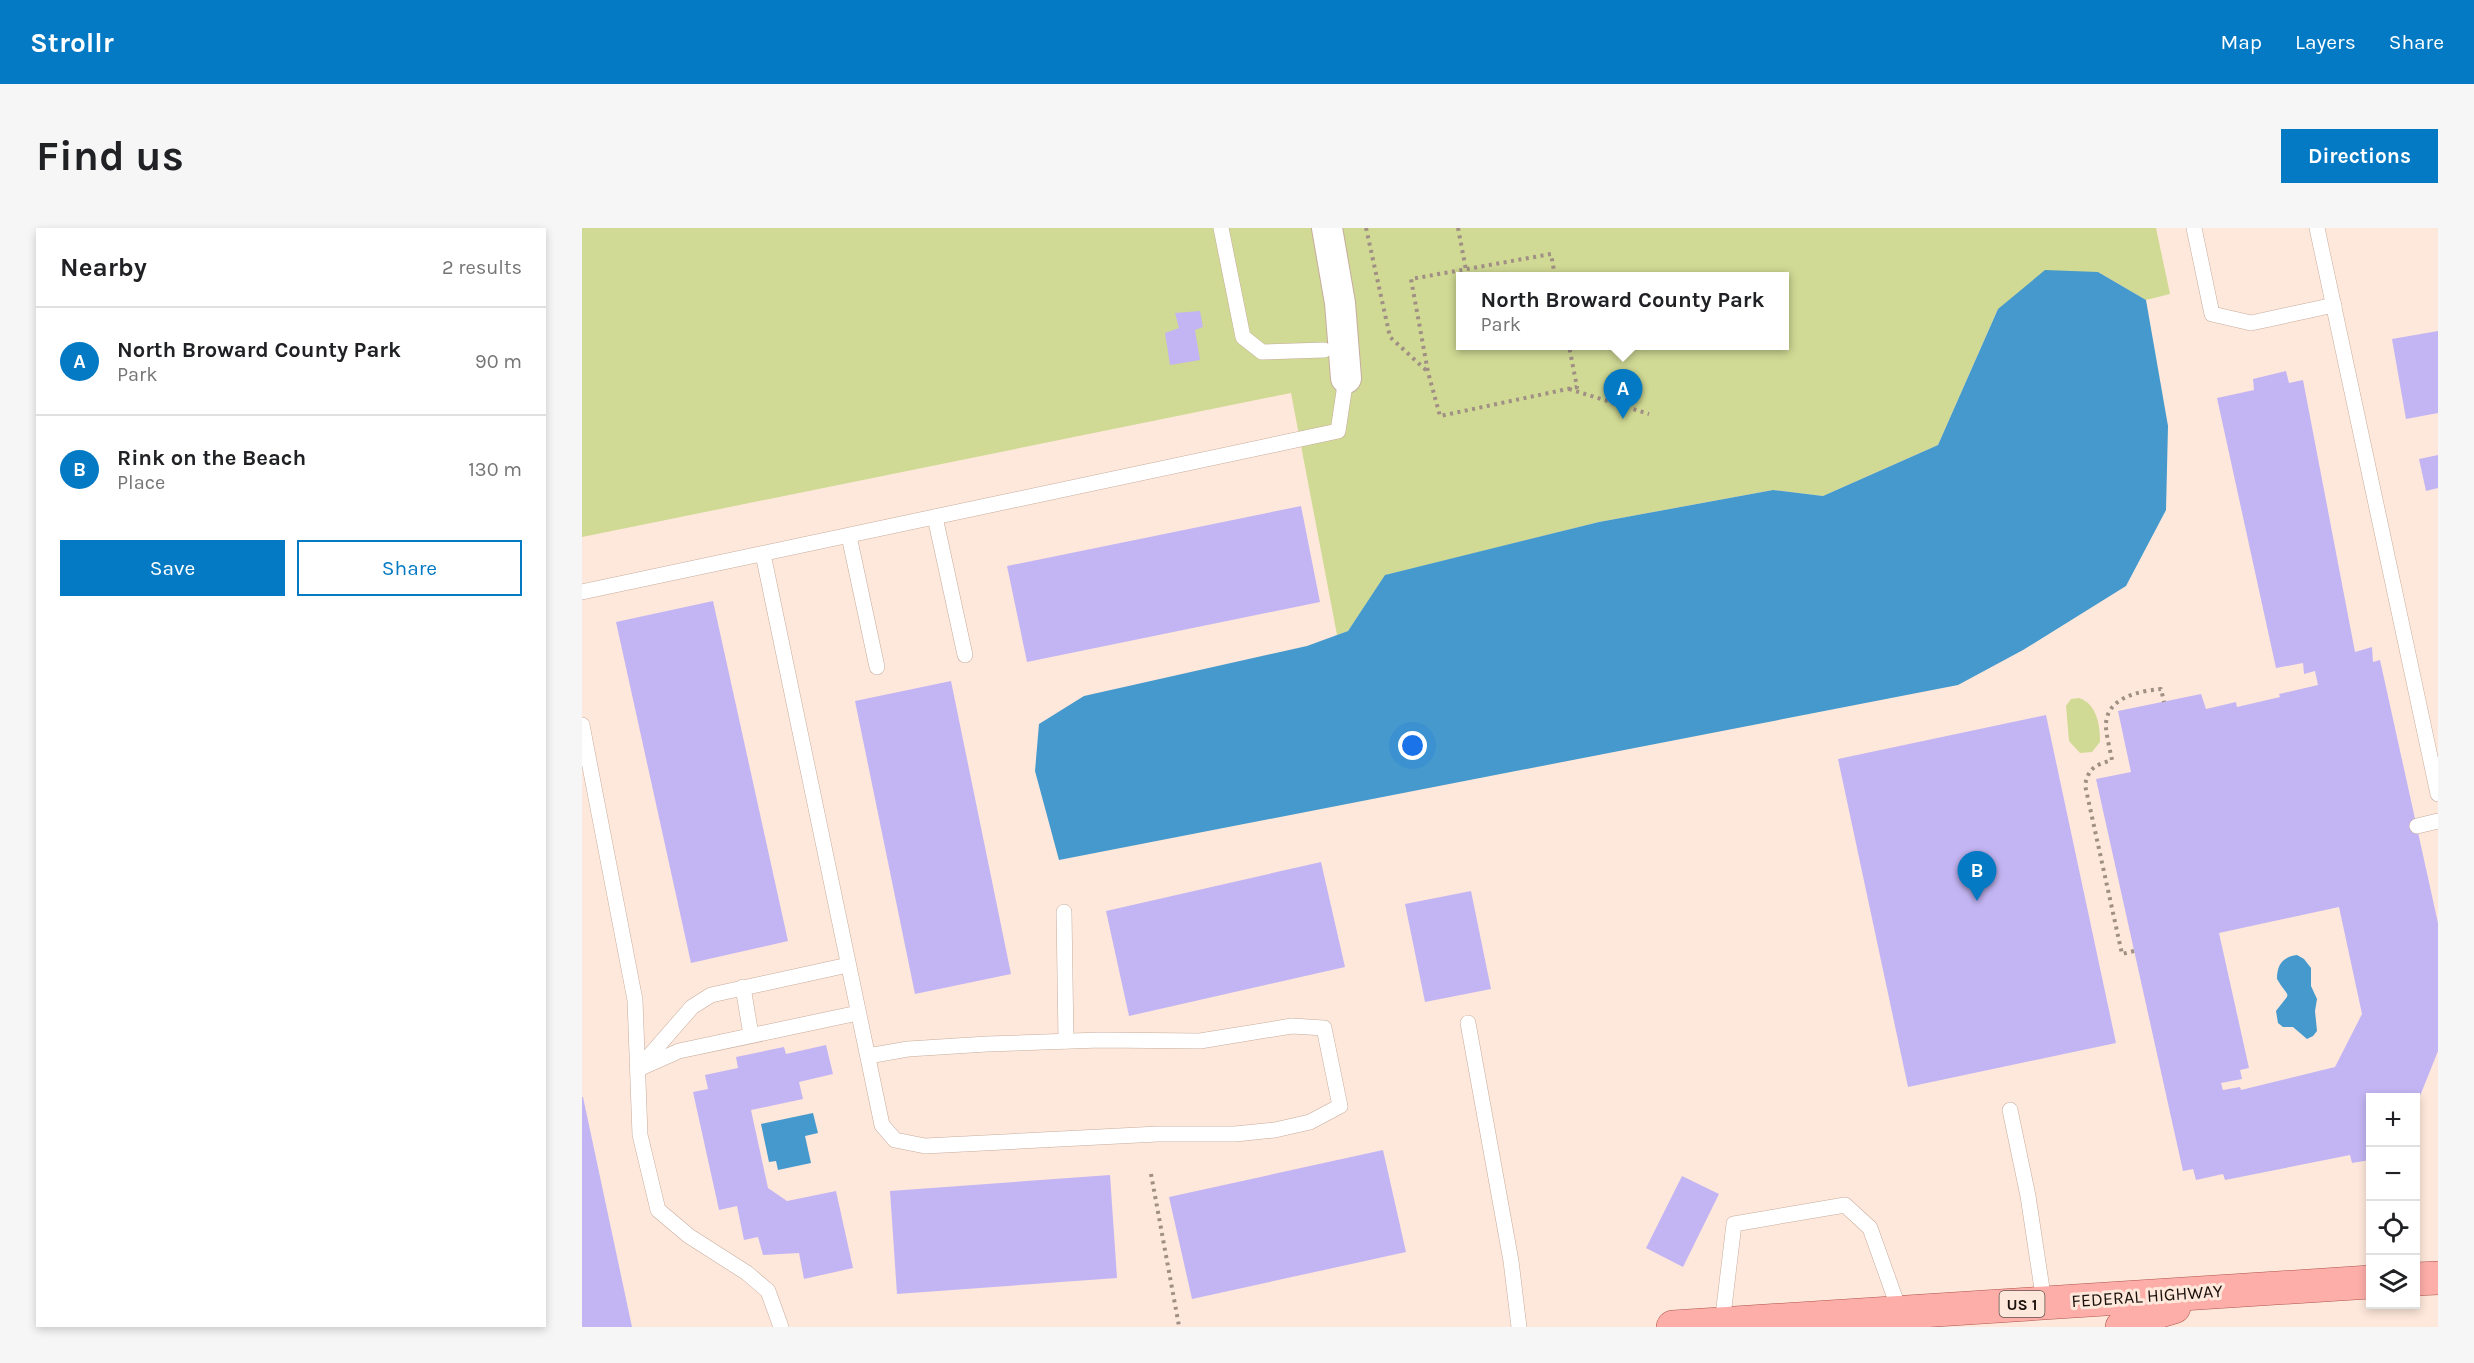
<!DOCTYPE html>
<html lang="en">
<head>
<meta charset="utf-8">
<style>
  :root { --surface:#fff; --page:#f6f6f6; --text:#202124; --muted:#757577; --line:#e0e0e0; --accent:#047ac4 }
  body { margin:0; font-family:Karla,sans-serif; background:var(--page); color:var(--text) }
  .controls { position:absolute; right:18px; bottom:18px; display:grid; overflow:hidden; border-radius:0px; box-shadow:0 3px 9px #0003 }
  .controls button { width:54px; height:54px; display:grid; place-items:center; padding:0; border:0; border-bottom:2px solid var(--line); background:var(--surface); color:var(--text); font:30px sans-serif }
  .you { position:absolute; left:831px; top:518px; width:21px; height:21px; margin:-15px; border:4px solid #fff; border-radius:50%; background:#1a73e8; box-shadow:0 0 0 9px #1a73e833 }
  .badge { display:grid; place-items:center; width:39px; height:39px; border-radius:50%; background:var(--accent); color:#fff; font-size:20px; font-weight:700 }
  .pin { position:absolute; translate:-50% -50px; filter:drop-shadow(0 2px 3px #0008) }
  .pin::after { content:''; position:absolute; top:32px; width:21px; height:18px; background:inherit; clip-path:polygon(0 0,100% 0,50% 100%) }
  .popup { position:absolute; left:874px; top:44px; width:333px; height:78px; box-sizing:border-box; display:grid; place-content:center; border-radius:0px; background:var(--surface); filter:drop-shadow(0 2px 4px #0005); font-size:20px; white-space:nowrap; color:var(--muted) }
  .popup b { font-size:22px; color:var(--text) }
  .popup::after { content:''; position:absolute; left:50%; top:100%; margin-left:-12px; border:12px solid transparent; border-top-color:var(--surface) }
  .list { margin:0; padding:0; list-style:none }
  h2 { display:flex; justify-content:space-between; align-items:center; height:78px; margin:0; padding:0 24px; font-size:26px }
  h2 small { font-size:20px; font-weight:400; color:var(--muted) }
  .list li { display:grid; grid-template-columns:39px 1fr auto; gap:18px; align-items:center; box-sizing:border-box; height:108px; padding:0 24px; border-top:2px solid var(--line) }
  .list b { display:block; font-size:22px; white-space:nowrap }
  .list p { margin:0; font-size:20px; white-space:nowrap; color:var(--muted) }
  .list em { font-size:20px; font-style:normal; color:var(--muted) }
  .actions { display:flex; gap:12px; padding:18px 24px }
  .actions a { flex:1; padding:14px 0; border:2px solid var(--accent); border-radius:0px; text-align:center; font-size:21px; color:var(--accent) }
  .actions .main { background:var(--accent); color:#fff }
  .icon { flex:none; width:33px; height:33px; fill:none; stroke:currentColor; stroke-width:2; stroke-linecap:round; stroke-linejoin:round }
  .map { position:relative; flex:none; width:1856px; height:1099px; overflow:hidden; border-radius:0px }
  header { display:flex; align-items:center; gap:36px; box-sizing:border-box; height:84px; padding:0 30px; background:var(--accent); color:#fff }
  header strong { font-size:28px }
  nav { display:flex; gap:33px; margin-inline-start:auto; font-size:21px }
  .intro { display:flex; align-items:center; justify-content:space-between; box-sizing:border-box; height:144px; padding:0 36px }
  h1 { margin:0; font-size:42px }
  .button { padding:15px 27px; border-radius:0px; background:var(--accent); color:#fff; font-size:21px; font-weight:700 }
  main { display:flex; gap:36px; padding:0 36px }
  aside { flex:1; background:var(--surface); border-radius:0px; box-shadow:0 3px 9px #0003 }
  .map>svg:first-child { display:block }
  .green { fill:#d0da94; fill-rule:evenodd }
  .water { fill:#4599cc }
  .building { fill:#c3b5f3; fill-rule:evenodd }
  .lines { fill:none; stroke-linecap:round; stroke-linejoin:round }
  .lane-casing { stroke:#c6ac9d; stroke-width:16 }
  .street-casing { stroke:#c6ac9d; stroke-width:32 }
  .primary-casing { stroke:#ae544c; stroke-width:34 }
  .path { stroke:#a08f85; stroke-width:4; stroke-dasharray:3 4.5; stroke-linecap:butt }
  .lane { stroke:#fff; stroke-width:15 }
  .street { stroke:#fff; stroke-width:30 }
  .primary { stroke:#feaea9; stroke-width:33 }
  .labels { text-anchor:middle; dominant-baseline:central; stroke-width:6; stroke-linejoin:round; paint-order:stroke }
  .shield { fill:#fee8db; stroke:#5e524a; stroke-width:1.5 }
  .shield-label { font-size:16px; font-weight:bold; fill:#1a110c }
  .street-label { font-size:18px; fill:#1a110c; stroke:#fee8db }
</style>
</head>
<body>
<header>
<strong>Strollr</strong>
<nav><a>Map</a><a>Layers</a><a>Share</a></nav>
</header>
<div class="intro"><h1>Find us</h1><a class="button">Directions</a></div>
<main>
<aside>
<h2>Nearby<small>2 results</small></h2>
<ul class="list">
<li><span class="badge">A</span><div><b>North Broward County Park</b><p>Park</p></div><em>90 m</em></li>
<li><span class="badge">B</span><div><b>Rink on the Beach</b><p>Place</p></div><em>130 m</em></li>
</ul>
<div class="actions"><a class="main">Save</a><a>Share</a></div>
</aside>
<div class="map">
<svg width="1856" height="1099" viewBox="0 0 1856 1099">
  <rect width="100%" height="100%" fill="#fee8db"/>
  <g class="green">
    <path d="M0 0H1574L1588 66 1564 72 1516 44 1416 81 1356 217 1241 268 1191 262 1017 294 804 347 766 403 755 407 709 165 0 309ZM879 48H1203V118H879Z"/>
    <path d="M1497 470C1515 476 1518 497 1518 514L1510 524 1498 525 1487 513 1484 478 1489 471Z"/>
  </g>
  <g class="water">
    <path d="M1463 42 1516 44 1564 72 1586 198 1584 282 1544 358 1441 422 1376 457 477 632 453 543 457 496 502 468 725 418 766 403 803 347 1017 294 1191 262 1241 268 1356 217 1416 81Z"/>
    <path d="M1715 727 1722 731 1729 740V758L1735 771 1733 783 1735 803 1731 808 1725 811 1711 799H1701L1696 795 1694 783C1710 761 1708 773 1695 751 1695 736 1701 729 1715 727Z"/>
    <path d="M231 885 236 905 223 908 229 935 196 942 194 933 187 934 179 896Z"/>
  </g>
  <g class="building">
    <path d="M618 83 621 99 613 102 618 132 588 137 583 105 597 100 593 85Z"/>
    <path d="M1856 103V185L1824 191 1810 111Z"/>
    <path d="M1704 143 1707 155 1721 152 1773 424 1790 419 1791 434 1798 432 1856 695V823L1834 878V870H1788V932L1770 935 1768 927 1643 952 1641 946 1614 952 1611 941 1601 943 1514 551 1549 544 1536 483 1619 466 1624 481 1654 474 1655 479 1698 469 1697 466 1736 457 1733 443 1722 446 1721 435 1694 440 1635 170 1672 162 1671 151ZM1757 679 1780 786 1753 839 1659 862 1658 859 1641 862 1639 855 1660 851 1658 842 1667 840 1637 705Z"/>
    <path d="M1856 227V260L1844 263 1837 231Z"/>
    <path d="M719 278 738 374 445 434 425 338Z"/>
    <path d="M131 373 206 713 109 735 34 394Z"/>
    <path d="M369 453 429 746 333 766 273 473Z"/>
    <path d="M1464 487 1534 815 1326 859 1256 531Z"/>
    <path d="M739 634 763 739 547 788 524 683Z"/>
    <path d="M889 663 909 761 843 774 823 676Z"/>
    <path d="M244 817 251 846 217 854 221 871 169 882 186 960 205 973 254 963 271 1040 222 1051 217 1025 181 1027 176 1009 162 1012 155 978 137 982 111 864 126 861 123 847 156 840 154 829 202 819 204 826Z"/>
    <path d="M0 869H1L50 1099H0Z"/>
    <path d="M801 922 824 1024 610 1071 587 969Z"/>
    <path d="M528 947 535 1050 315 1066 308 963Z"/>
    <path d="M1100 948 1137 966 1101 1039 1064 1020Z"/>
  </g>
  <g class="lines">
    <defs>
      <g id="lane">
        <path d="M639 0 661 109 680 124 742 122"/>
        <path d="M1612 0 1630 86 1669 95 1752 77"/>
        <path d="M1735 0 1856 566"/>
        <path d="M353 289 383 427"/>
        <path d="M267 308 295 439"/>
        <path d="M181 326 300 897 313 912 343 918 576 906H653L693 902 728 894 758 878 742 800 710 798 618 813 518 812 405 816 326 821 286 828"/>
        <path d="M0 364 756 203 764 150"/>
        <path d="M0 497 53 772 58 907 76 982 107 1008 165 1045 186 1063 199 1099"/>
        <path d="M1835 598 1856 593"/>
        <path d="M482 684 484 813"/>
        <path d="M161 759 169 807"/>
        <path d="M886 795 929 1033 937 1099"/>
        <path d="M61 839 97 823 276 785"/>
        <path d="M56 841 110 779 129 767 266 737"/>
        <path d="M1428 882 1446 968 1462 1074"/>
        <path d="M1140 1096 1152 996 1263 977 1288 1000 1318 1084"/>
      </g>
      <path id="street" d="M745 0 758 75 764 150"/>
      <g id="primary">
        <path d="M1834 1051 1856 1050"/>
        <path d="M1091 1099 1788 1054"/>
        <path d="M1540 1099 1551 1091 1592 1079"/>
      </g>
    </defs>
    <use href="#lane" class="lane-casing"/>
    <use href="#street" class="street-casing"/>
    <use href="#primary" class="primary-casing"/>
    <g class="path">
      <path d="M784 0 808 109 846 144"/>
      <path d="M876 0 884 42"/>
      <path d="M973 48 969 26 829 51 846 144 858 188 995 159 987 118"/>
      <path d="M987 161 1067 186"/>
      <path d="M1552 723 1540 726 1503 557C1507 539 1514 537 1530 532 1528 522 1525 510 1524 500 1522 470 1556 463 1579 461L1582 474"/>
      <path d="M569 946 597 1098"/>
    </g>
    <use href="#lane" class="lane"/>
    <use href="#street" class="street"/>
    <use href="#primary" class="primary"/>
  </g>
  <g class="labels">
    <rect class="shield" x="1417.5" y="1063" width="45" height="26" rx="4.5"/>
    <g class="shield-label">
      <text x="1440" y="1076">US 1</text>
    </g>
    <g class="street-label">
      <text transform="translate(1565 1068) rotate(-4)">FEDERAL HIGHWAY</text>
    </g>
  </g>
</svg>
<div class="controls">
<button>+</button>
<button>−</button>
<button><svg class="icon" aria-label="locate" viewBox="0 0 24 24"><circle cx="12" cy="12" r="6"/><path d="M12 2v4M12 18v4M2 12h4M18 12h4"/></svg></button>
<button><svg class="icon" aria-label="layers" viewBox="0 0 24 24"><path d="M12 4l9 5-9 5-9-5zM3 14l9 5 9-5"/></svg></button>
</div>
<div class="you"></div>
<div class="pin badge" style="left:1041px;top:191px">A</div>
<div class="popup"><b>North Broward County Park</b>Park</div>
<div class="pin badge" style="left:1395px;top:673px">B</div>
</div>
</main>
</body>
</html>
